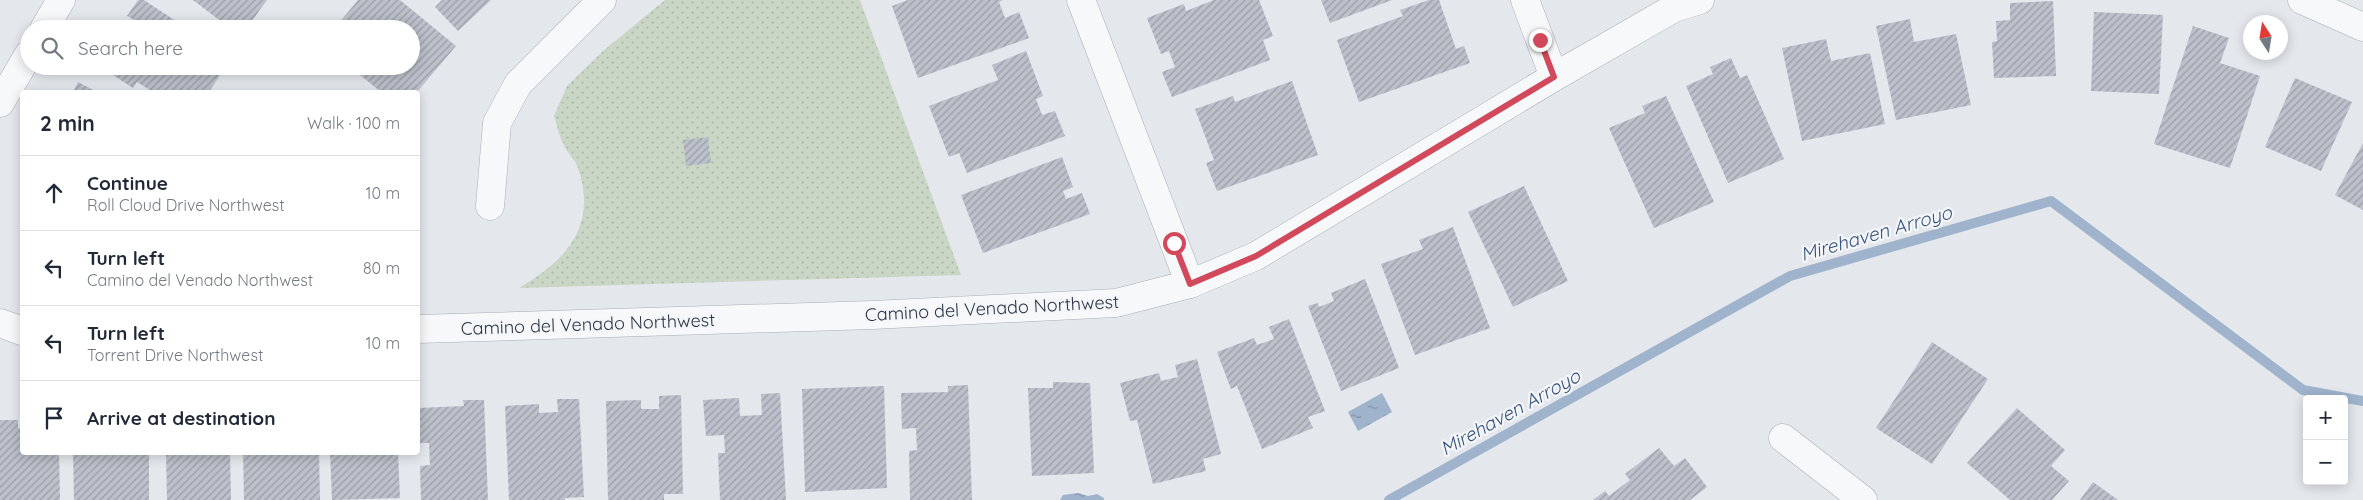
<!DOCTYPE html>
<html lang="en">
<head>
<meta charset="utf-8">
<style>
  :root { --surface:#fff; --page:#f2f2f3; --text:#1f2937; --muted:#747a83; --line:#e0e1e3 }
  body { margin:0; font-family:Quicksand,sans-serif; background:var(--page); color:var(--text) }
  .controls { position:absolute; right:15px; bottom:15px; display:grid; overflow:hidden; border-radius:5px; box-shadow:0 2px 12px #0003 }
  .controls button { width:45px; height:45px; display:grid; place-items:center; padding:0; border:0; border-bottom:1px solid var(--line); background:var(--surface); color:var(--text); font:25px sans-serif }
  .compass { position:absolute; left:2243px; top:15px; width:45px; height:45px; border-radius:50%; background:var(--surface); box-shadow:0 2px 12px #0003; rotate:348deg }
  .stop { position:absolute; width:15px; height:15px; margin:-11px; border:4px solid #d1495b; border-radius:50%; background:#fff }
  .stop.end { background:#d1495b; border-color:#fff; box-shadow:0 1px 5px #0008 }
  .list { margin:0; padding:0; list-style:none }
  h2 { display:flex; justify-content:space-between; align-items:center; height:65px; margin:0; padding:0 20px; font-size:21px }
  h2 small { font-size:16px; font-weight:400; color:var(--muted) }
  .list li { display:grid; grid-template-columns:32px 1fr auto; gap:15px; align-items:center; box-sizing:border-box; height:75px; padding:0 20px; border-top:1px solid var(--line) }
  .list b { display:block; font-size:19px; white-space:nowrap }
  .list p { margin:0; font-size:16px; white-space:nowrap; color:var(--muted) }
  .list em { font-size:16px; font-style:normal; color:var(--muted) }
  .icon { flex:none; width:28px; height:28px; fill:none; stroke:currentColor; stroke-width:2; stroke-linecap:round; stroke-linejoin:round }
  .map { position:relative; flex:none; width:2363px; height:500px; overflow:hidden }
  .search { position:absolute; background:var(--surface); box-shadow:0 2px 12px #0003; left:20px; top:20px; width:400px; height:55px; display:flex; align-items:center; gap:12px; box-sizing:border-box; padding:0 18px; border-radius:28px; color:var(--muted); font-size:19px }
  .panel { position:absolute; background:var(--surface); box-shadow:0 2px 12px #0003; left:20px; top:90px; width:400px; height:365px; border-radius:5px }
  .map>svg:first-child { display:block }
  .grass { fill:url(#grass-dots) }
  .water { fill:url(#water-ripples) }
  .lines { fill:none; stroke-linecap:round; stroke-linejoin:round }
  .stream { stroke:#9fb4cc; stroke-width:10 }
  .building { fill:url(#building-hatch) }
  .minor-casing { stroke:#a9aeb7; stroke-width:29 }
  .minor { stroke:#f7f8fa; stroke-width:28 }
  .route { stroke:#d1495b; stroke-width:6 }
  .labels { text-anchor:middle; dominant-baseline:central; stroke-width:4.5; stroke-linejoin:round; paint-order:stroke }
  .street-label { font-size:18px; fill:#2b3445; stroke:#f4f6f9 }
  .water-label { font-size:19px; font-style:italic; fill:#34527a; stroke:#f4f6f9 }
</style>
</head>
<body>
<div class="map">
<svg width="2363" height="500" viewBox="0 0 2363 500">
  <defs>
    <pattern id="grass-dots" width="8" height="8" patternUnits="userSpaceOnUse" patternTransform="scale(1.25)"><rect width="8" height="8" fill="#c9d6c5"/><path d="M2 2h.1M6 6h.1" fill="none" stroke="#adb8ab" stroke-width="1.8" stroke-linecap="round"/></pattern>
    <pattern id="water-ripples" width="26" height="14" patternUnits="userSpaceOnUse" patternTransform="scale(1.25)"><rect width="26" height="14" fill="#9fb4cc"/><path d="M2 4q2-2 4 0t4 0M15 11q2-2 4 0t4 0" fill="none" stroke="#8293a7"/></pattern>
    <pattern id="building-hatch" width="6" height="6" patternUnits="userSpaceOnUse" patternTransform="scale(1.25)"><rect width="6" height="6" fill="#bbc0ca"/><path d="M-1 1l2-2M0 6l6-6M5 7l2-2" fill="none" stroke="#989da6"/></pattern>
  </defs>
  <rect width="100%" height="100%" fill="#e4e7ec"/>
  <path class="grass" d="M665 0H860L961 275 519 288C566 260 598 227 578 168 575 159 567 153 564 145 559 136 557 125 554 116L567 86 603 51Z"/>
  <g class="water">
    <path d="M1382 393 1392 412 1358 431 1348 412Z"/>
    <path d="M1078 493 1088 496 1097 494 1104 498V500H1060L1063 495Z"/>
  </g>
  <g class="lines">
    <path class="stream" d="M1389 500 1790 276 2051 201 2303 390 2363 401"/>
  </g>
  <g class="building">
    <path d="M138 0H144L188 29H134L138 22 127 16Z"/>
    <path d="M193 0H267L246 29H231Z"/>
    <path d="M358 0H400L456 46 417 92H381L349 66H411V29H334Z"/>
    <path d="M442 0H491L458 31 435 7Z"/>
    <path d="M908 0H1003L999 2 1005 18 1019 12 1029 38 918 78 892 6Z"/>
    <path d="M1214 0H1259L1273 36 1263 40 1270 60 1172 97 1162 72 1175 67 1169 51 1161 54 1147 18 1184 4 1186 11Z"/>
    <path d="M1321 0H1392L1330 23Z"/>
    <path d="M1429 0H1439L1456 49 1464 46 1470 63 1359 102 1337 40 1403 16 1400 10Z"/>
    <path d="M2053 1 2056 76 1994 78 1992 42 1997 41 1996 21 2010 20V3Z"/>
    <path d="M2094 12 2163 15 2159 94 2091 91Z"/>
    <path d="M1910 19 1914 42 1956 34 1971 105 1896 120 1876 26Z"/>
    <path d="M2193 26 2229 38 2220 63 2260 76 2230 168 2154 144Z"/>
    <path d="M1826 39 1831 61 1870 53 1885 124 1802 141 1782 48Z"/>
    <path d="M1026 51 1043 96 1036 99 1042 115 1055 111 1065 136 967 173 959 153 949 157 929 106 998 80 992 65Z"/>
    <path d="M1731 58 1740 78 1747 75 1784 159 1728 183 1686 86 1713 74 1710 67Z"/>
    <path d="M99 66H213L222 72 209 92H153L137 82 133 88Z"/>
    <path d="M2295 78 2352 102 2321 171 2265 147Z"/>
    <path d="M1292 81 1318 155 1217 191 1206 163 1214 160 1195 109 1233 96 1235 102Z"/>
    <path d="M78 82 97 92H73Z"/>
    <path d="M1666 96 1714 202 1654 228 1609 128 1645 113 1642 106Z"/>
    <path d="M708 137 711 163 686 166 683 140Z"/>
    <path d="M2363 143V210L2335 195Z"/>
    <path d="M1062 157 1073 187 1063 191 1066 199 1082 193 1090 214 983 253 961 195Z"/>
    <path d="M1524 186 1568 281 1513 307 1468 212Z"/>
    <path d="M1453 227 1490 328 1415 355 1381 264 1423 249 1419 240Z"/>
    <path d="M1365 279 1399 368 1341 391 1308 306 1318 303 1319 307 1334 301 1331 293Z"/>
    <path d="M1289 319 1325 411 1308 417 1313 428 1262 449 1237 386 1231 389 1217 352 1254 338 1257 345 1274 339 1269 327Z"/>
    <path d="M1932 342 1988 379 1932 464 1876 428Z"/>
    <path d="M1197 359 1221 454 1203 459 1206 471 1153 484 1137 420 1130 421 1120 383 1159 373 1161 381 1178 377 1175 365Z"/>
    <path d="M1053 382 1090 383 1094 473 1032 476 1028 388H1053Z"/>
    <path d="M968 385 972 500H910L909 451 917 450 916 428 902 429 901 393 948 392V386Z"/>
    <path d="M884 386 887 488 805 492 802 389Z"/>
    <path d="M780 393 786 500H720L718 453H725L724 435 706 436 703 400 739 398 740 416 762 415 761 394Z"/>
    <path d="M681 395 683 494H664V500H608L606 401 641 400V409H659V396Z"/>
    <path d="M557 399H579L584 497 565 498V500H509L505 406 539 404V413L558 412Z"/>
    <path d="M463 400H484L488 500H421L420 466 430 465 429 443H418V408L464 406Z"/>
    <path d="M2017 408 2065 450 2051 466 2069 481 2052 500H2010L1967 463Z"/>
    <path d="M0 420H18V428H22V452H59L60 500H0Z"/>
    <path d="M1659 448 1674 466 1685 458 1707 487 1690 500H1593L1605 491 1609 496 1630 480 1625 474Z"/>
    <path d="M73 452H149V500H74Z"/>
    <path d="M166 452H230L231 500H167Z"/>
    <path d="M243 452H319L320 500H244Z"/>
    <path d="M330 452H398L400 498 332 500Z"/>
    <path d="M2093 482 2118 500H2080Z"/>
  </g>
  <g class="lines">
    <defs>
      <g id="minor">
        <path d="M1081 0 1190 284"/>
        <path d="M1525 0 1554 77"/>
        <path d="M2302 0 2363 27"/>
        <path d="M44 29 61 0"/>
        <path d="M0 103 29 54"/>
        <path d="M490 206 497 123 518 84 602 0"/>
        <path d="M0 323 22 331"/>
        <path d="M418 329 873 315 1116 303 1190 284 1256 256 1554 77 1674 8 1700 0"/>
        <path d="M1783 438 1863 500"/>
      </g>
    </defs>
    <use href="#minor" class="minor-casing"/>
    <use href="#minor" class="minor"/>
  </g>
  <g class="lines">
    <path class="route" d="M1174 243 1190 284 1256 256 1554 77 1540 40"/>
  </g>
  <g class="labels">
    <g class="street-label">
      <text transform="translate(992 308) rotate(-3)">Camino del Venado Northwest</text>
      <text transform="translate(588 324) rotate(-2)">Camino del Venado Northwest</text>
    </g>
    <g class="water-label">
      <text transform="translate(1876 233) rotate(-16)">Mirehaven Arroyo</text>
      <text transform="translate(1510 412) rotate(-29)">Mirehaven Arroyo</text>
    </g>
  </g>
</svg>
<div class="controls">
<button>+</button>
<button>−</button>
</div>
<svg class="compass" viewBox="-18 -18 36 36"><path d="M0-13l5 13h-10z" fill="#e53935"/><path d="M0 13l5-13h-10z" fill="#747a83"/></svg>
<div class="stop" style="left:1174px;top:243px"></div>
<div class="stop end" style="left:1540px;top:40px"></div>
<div class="search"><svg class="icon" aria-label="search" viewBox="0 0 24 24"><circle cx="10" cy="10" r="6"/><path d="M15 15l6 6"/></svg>Search here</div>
<section class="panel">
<h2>2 min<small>Walk · 100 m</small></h2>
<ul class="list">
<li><svg class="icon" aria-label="ahead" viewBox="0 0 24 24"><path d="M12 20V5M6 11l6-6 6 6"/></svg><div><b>Continue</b><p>Roll Cloud Drive Northwest</p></div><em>10 m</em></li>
<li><svg class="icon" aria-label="left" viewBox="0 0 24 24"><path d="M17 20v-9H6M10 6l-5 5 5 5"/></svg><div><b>Turn left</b><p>Camino del Venado Northwest</p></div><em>80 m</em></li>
<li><svg class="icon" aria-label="left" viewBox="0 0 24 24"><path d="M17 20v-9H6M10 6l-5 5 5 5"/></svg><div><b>Turn left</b><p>Torrent Drive Northwest</p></div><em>10 m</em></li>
<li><svg class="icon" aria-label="arrive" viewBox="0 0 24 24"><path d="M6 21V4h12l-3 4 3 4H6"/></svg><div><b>Arrive at destination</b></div></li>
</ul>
</section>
</div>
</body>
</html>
